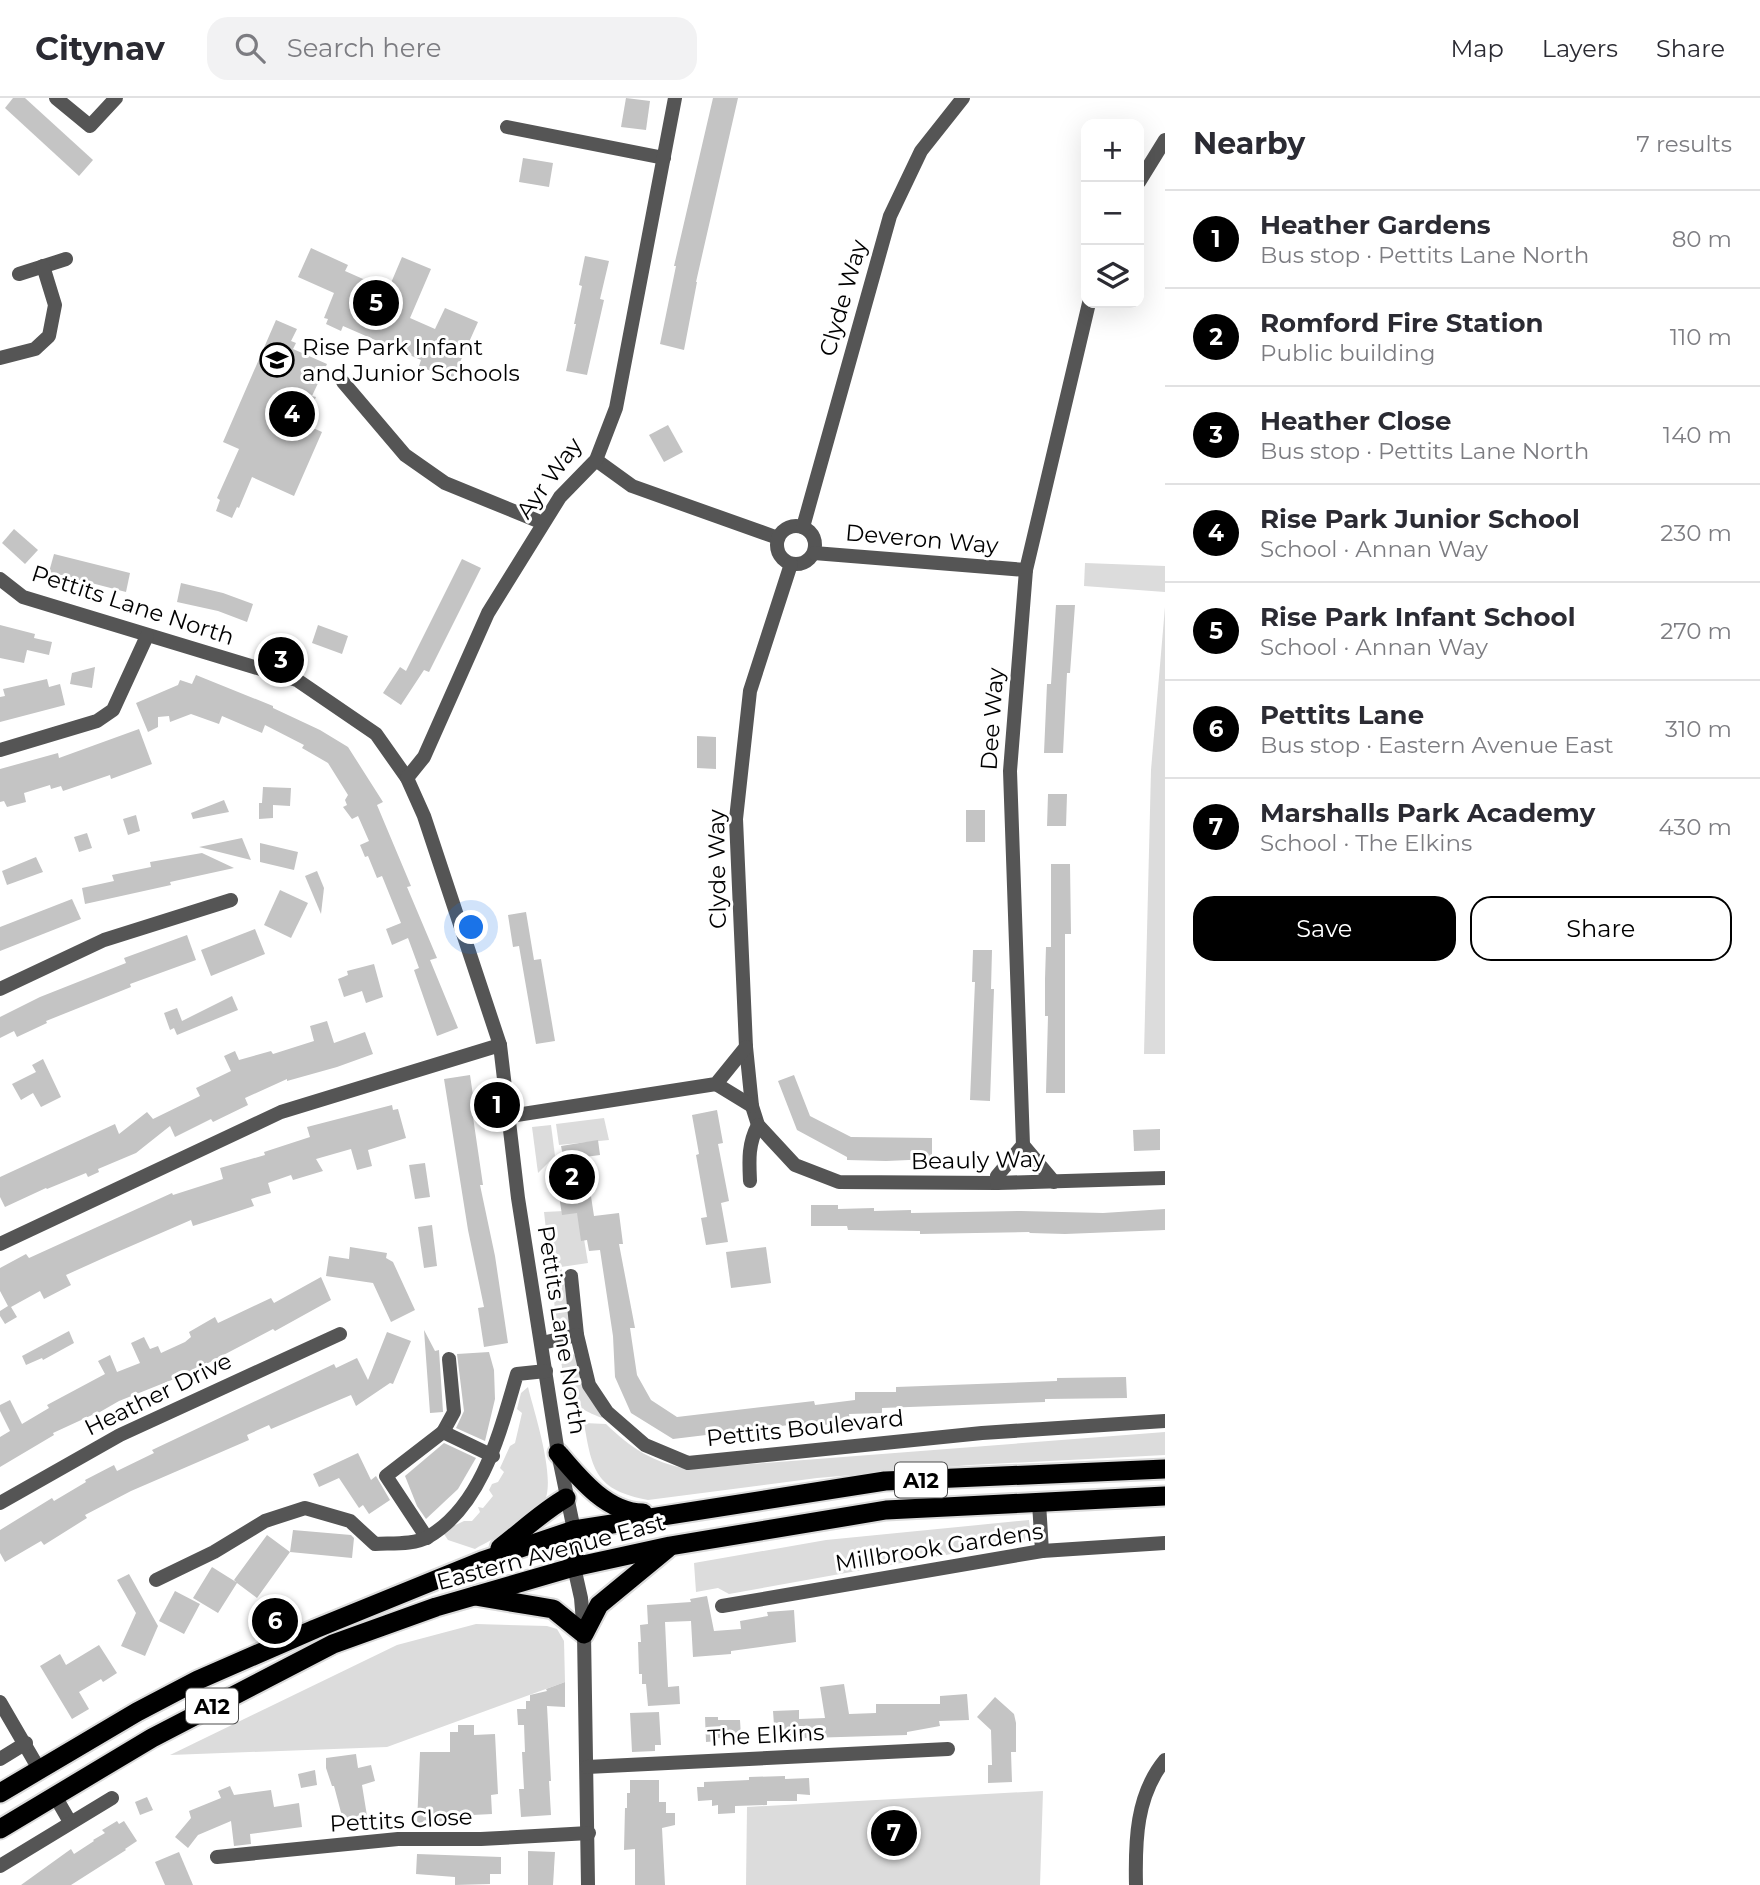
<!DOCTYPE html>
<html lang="en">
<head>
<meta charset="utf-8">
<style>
  :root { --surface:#fff; --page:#f2f2f3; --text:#2b2b33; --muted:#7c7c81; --line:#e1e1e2; --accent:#000 }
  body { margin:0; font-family:Montserrat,sans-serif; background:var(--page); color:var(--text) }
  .controls { position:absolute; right:21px; top:21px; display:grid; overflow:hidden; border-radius:14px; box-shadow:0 7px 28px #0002 }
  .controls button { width:63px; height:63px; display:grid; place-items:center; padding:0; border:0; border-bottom:2px solid var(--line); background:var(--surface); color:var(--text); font:35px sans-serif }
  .you { position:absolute; left:472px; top:830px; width:24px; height:24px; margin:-18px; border:5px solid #fff; border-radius:50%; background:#1a73e8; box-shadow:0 0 0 10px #1a73e833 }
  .badge { display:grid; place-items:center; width:46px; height:46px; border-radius:50%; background:var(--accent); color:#fff; font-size:23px; font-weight:700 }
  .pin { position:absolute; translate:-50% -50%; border:4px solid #fff; box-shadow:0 2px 7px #0006 }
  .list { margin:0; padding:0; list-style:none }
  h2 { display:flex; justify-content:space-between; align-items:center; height:91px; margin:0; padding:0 28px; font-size:30px }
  h2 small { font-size:23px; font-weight:400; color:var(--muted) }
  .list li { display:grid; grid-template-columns:46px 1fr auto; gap:21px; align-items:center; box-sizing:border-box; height:98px; padding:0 28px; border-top:2px solid var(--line) }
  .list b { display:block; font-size:26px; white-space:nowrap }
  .list p { margin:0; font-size:23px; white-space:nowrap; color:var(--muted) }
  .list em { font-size:23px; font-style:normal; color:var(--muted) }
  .actions { display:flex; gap:14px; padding:21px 28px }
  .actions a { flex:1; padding:16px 0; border:2px solid var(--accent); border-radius:21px; text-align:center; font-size:24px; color:var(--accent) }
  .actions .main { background:var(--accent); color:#fff }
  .icon { flex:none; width:38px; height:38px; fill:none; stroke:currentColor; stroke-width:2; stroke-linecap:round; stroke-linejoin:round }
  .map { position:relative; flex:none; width:1165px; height:1787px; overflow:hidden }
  header { display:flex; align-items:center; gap:42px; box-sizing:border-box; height:98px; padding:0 35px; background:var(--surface); border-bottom:2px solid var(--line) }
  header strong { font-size:33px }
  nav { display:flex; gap:38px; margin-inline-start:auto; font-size:24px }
  .search { width:490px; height:63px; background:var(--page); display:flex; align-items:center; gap:18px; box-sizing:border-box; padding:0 24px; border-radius:21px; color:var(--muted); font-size:26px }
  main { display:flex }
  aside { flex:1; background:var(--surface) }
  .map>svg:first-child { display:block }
  .green { fill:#dcdcdc }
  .building { fill:#c4c4c4 }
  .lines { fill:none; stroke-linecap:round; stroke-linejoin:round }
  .trunk-casing { stroke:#dbdbdb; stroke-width:23 }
  .minor { stroke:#555; stroke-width:14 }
  .trunk { stroke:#000; stroke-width:19 }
  .labels { text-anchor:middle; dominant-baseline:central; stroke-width:6; stroke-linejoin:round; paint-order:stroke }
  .shield { fill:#fff; stroke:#4c4c4c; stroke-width:2 }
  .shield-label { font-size:21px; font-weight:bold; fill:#000 }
  .street-label { font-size:23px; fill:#000; stroke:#fff }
  .poi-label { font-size:23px; fill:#000; stroke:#fff; text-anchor:start }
</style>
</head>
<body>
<header>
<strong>Citynav</strong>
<div class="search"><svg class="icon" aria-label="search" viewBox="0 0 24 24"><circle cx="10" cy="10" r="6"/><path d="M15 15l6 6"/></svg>Search here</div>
<nav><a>Map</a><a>Layers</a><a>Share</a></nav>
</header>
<main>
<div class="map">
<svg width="1165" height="1787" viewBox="0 0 1165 1787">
  <rect width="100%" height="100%" fill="#fff"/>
  <g class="green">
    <path d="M1085 465 1165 468V494L1084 488Z"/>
    <path d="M1165 509V956H1144L1151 672Z"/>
    <path d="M604 1020 609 1042 559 1047 556 1026Z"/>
    <path d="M551 1027 555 1058 538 1075 532 1029Z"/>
    <path d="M584 1112 581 1123 588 1165 561 1169 572 1218 570 1227 564 1230 557 1229 544 1114Z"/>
    <path d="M569 1253 577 1259 587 1293 602 1320C562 1304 567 1296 560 1257L562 1254Z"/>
    <path d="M528 1289C534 1314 558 1385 543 1406 530 1424 494 1440 475 1451L448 1442 444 1436 445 1432 464 1423H472L480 1414 478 1409 483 1410 493 1398 489 1392 492 1386 498 1384 504 1374 500 1370 510 1348 515 1345 522 1315 517 1311 521 1295Z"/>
    <path d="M584 1325 606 1326C631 1350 652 1364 687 1371L1165 1334V1357L970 1367 817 1380 648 1402C596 1392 592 1373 584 1325Z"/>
    <path d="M1029 1422 1030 1430 1024 1443 729 1496 718 1490 696 1494 694 1465 826 1442Z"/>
    <path d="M476 1526 547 1528 557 1531 564 1543 565 1584 387 1649 170 1657 397 1547Z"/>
    <path d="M1043 1693 1040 1787H746L747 1709Z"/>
  </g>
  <g class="building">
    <path d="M13 0H25L93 62 79 78 5 10Z"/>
    <path d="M626 0 650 3 646 32 621 29Z"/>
    <path d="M713 0H738L696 184H697L684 252 660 246 676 168H674Z"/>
    <path d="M523 60 553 65 549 89 519 84Z"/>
    <path d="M311 150 348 167 345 173 388 192 402 159 431 171 410 220 435 231 445 210 478 224 452 282 419 268 421 262 343 228 341 233 326 226 328 221 324 220 334 195 298 179Z"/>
    <path d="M585 158 609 163 600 201 604 202 587 277 566 273 576 226H574L582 188 579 187Z"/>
    <path d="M276 222 297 231 291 243 296 245 293 251 327 266 312 298 316 299 304 326 322 334 294 398 252 379 239 410 237 409 232 420 216 413 220 402 217 400 239 351 223 344Z"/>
    <path d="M668 327 683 354 664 364 649 337Z"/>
    <path d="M14 431 38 452 25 466 2 445Z"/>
    <path d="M54 456 130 475 126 494 49 474Z"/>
    <path d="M462 461 481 470 429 574 424 572 401 607 383 595 400 569 406 573Z"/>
    <path d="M181 485 223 495 253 506 247 524 218 513 177 504Z"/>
    <path d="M1056 507H1075L1070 575H1067L1063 655H1044L1047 586H1051Z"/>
    <path d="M0 527 35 536 34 540 52 544 49 557 27 552 24 565 0 560Z"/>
    <path d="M318 527 348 538 342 556 312 545Z"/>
    <path d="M95 569 92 590 70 586 72 575Z"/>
    <path d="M196 577 273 608V610L320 632 348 649 383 704 377 707 411 788 407 789 437 860 430 862 458 930 437 938 414 872 419 870 408 840 392 847 386 831 401 825 382 778 377 780 368 758 365 759 360 747 369 743 358 718 352 721 343 709 347 707 345 702 348 697 328 665 302 650 304 647 265 627 262 635 222 618 219 626 191 616 170 624 169 618 158 619V629L148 634 136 605 178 587 180 582 192 586Z"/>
    <path d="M47 581 49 589 60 586 65 607 0 624V599L5 598 3 591Z"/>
    <path d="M139 631 152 666 111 681 110 677 63 693 61 688 51 691 50 687 24 695 26 704 7 709 4 703 0 704V671L58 655 59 660Z"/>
    <path d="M697 638 716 639V671L697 670Z"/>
    <path d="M263 689 291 690 290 708 273 707V720L259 721V705H262Z"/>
    <path d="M1048 696H1067L1066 728H1047Z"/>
    <path d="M224 702 229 714 193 721 191 715Z"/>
    <rect x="966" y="712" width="19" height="32"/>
    <path d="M136 717 140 733 128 737 123 721Z"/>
    <path d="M87 735 92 750 79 754 74 739Z"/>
    <path d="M242 740 251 762 199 749Z"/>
    <path d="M260 745 298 754 294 772 260 764Z"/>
    <path d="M202 755 234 770 170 784 171 787 85 806 82 790 114 783 112 777 151 769 150 764Z"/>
    <path d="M36 759 43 774 7 787 2 773Z"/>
    <path d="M1051 766H1070L1071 836H1065V995H1046L1048 918H1045V881L1046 849H1051Z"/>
    <path d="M317 773 324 790 321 816 305 778Z"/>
    <path d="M280 792 308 805 291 840 264 827Z"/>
    <path d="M72 801 81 821 0 853V829Z"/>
    <path d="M526 814 534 862 541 861 555 943 536 946 519 848 513 849 508 817Z"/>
    <path d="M255 831 265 856 211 878 201 852Z"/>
    <path d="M187 837 196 862 130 886 131 889 46 923 47 925 17 939 14 933 0 940V919L40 899 126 865 124 860Z"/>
    <path d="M973 852H992L991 891H994L990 1003 970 1002 975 884H972Z"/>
    <path d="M374 866 383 899 366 905 362 893 344 899 338 881 348 877 347 873Z"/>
    <path d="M232 898 238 912 177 937 174 930 170 932 164 915 177 910 182 923Z"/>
    <path d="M327 923 334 945 365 934 373 956 337 969 287 983V981L245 1000 248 1007 213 1024 211 1021 175 1039 170 1028 136 1055 98 1071 99 1074 88 1079 86 1075 47 1091 46 1090 5 1109 0 1099V1079L115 1026 119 1036 147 1014 153 1021 200 998 196 990 231 973 224 958 235 953 239 962 271 953 273 956 314 943 310 928Z"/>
    <path d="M43 961 61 999 41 1009 33 995 21 1002 12 986 36 974 32 967Z"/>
    <path d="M470 977 476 1018 473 1019 483 1087H480L495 1158 508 1245 484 1249 478 1210 484 1209 468 1132 444 981Z"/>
    <path d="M794 977 810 1018 851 1039 932 1040V1061L886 1063 847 1062V1059L797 1032 778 983Z"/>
    <path d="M392 1007 393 1012 398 1011 406 1040 368 1052 372 1068 357 1072 351 1051 316 1061 323 1073 293 1082 291 1077 268 1085 271 1095 251 1101 254 1108 193 1128 191 1122 108 1158 66 1177 71 1187 44 1201 40 1193 11 1209 17 1219 5 1226 0 1218V1213L8 1208 0 1193V1170L26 1156 29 1160 172 1095 173 1097 223 1081 220 1070 265 1057 264 1054 310 1039 307 1029Z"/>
    <path d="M717 1012 723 1045 718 1046 729 1103 721 1105 728 1144 706 1147 701 1120 707 1119 696 1057 699 1056 692 1017Z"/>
    <path d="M1160 1031V1052L1134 1053 1133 1032Z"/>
    <path d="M598 1042 600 1057 585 1059 594 1118 619 1115 623 1146H619L635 1230H630L637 1277 651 1302 677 1319 814 1303 815 1307 855 1302V1294H896V1289L1057 1283V1280L1126 1279 1127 1300 1045 1301V1304L882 1310V1315L849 1316 850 1324 824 1327 823 1323 673 1341 631 1315 615 1279 613 1238 600 1152 589 1153 587 1142 581 1143 577 1115 562 1117 554 1065 564 1063 561 1048Z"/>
    <path d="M425 1065 430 1099 415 1101 409 1067Z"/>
    <path d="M811 1107H838V1111L874 1110V1113L911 1112V1115L1021 1113 1103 1115 1165 1111V1132L1065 1136 1030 1135 1029 1134 920 1136V1133L848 1132 847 1128H811Z"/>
    <path d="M432 1127 437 1168 424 1170 418 1129Z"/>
    <path d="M350 1149 387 1155 386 1160 393 1164 415 1212 391 1224 373 1185 326 1178 329 1158 349 1161Z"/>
    <path d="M766 1149 771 1185 731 1190 726 1154Z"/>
    <path d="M321 1179 331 1202 275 1233 273 1231 189 1275 119 1303 93 1318 92 1317 53 1335 54 1337 0 1369V1339L10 1333 0 1313V1307L10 1302 22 1326 49 1310 47 1307 105 1276 98 1263 110 1257 117 1274 140 1265 131 1245 144 1239 150 1251 158 1248 161 1255 185 1244 191 1239 189 1234 215 1219 218 1225 271 1200 274 1205Z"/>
    <path d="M424 1232 435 1253 439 1252 443 1314 430 1315Z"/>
    <path d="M69 1233 74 1245 43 1262 42 1260 26 1267 22 1258Z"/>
    <path d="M387 1234 411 1243 393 1286 390 1285 356 1308 351 1297 271 1331 269 1327 247 1337 249 1342 131 1393 85 1417 87 1420 44 1447 41 1443 5 1464 0 1455V1432L52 1400 54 1403 86 1384 85 1382 114 1367 117 1373 154 1355 152 1352 334 1266 336 1270 357 1260 368 1282Z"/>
    <path d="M489 1254 494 1272 495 1301 485 1343 456 1330 464 1313 457 1256Z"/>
    <path d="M444 1345 476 1360 458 1391 426 1421 417 1408 405 1378Z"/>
    <path d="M358 1355 371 1382 376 1378 390 1402 369 1416 363 1407 359 1410 339 1380 319 1389 313 1376Z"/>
    <path d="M293 1432 351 1437 354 1440 352 1460 290 1454 257 1500 237 1485 218 1515 193 1500 212 1469 236 1484 234 1482 267 1437 290 1454Z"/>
    <path d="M129 1476 158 1528 145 1558 121 1548 136 1515 117 1482Z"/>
    <path d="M175 1493 200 1506 184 1536 159 1523Z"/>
    <path d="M707 1498 714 1533 741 1531 740 1523 768 1518 767 1514 794 1512 796 1544 731 1553V1556L693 1559 691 1523 665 1524 668 1589 679 1588 680 1606 648 1608 646 1586H642V1576H639L638 1544H641L640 1527 648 1526 647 1507 691 1504 690 1501Z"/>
    <path d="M99 1547 117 1575 103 1584 101 1581 79 1594 89 1611 72 1621 40 1568 60 1556 66 1567Z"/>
    <path d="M565 1584V1609L547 1608 551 1683H549L551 1717 521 1719 519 1691H524L522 1654H525L524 1627H518L517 1611H526V1603H530V1597L547 1593 546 1591Z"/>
    <path d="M844 1586 849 1616 876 1615V1606H940V1598L967 1596 969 1622 939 1623 940 1628 907 1634V1637L775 1641 773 1613 799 1612V1621L825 1620 820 1589Z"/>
    <path d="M995 1599 1014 1616 1016 1625V1654H1011L1012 1684 988 1685V1667H992L991 1632 977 1619Z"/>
    <path d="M659 1614 661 1647H655V1653L632 1654 630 1615Z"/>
    <path d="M705 1619H718V1622H740L741 1639 718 1640V1643L706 1644Z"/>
    <path d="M458 1627H474V1637L495 1636 498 1696 491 1697 492 1716 453 1718 452 1726H417L420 1654H450V1634H458Z"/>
    <path d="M356 1656 358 1670 371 1667 375 1683 362 1687 367 1718 343 1722 334 1688H332L326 1670V1660Z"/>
    <path d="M315 1672 317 1687 301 1690 298 1676Z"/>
    <path d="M785 1678V1681L809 1680 810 1697 797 1696V1703H767V1707L735 1708V1715L718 1716V1707L712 1708V1702L698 1703 697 1689H704V1684L749 1682V1679Z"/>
    <path d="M630 1682H659V1704H666V1715H675V1727L662 1730 665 1787H635V1751L624 1752 625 1710H627V1695H630Z"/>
    <path d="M230 1688 234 1697 271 1692 274 1709 299 1705 302 1729 250 1736 251 1746 234 1748 231 1723 198 1737 188 1750 175 1739 191 1720 189 1713 221 1700 218 1693Z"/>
    <path d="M147 1699 153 1712 140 1717 135 1704Z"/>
    <path d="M117 1723 119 1726 124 1723 137 1743 125 1751 126 1752 71 1787H21L71 1751 74 1756 94 1743 93 1742 105 1735 102 1732Z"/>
    <path d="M528 1753 555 1754 553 1787H528Z"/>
    <path d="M179 1754 193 1787H165L155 1764Z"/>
    <path d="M417 1756 501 1759V1776H490V1786L455 1787V1779L416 1776Z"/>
  </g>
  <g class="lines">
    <defs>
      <g id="trunk">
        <path d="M558 1355C579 1380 607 1415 643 1415"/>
        <path d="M500 1450C521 1434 543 1413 566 1400"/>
        <path d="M574 1469V1432"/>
        <path d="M475 1498 553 1511 584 1536 599 1507 667 1451"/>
        <path d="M0 1695 137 1614 198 1582 315 1531 482 1463 574 1432 885 1383 1165 1371"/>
        <path d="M0 1731 152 1640 333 1546 436 1509 574 1469 670 1448 886 1412 1165 1398"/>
      </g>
    </defs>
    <use href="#trunk" class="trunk-casing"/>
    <g class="minor">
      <path d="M56 0 90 28 116 0"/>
      <path d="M507 29 664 60"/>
      <path d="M1139 84 1165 42"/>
      <path d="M19 176 66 161"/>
      <path d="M0 260 35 251 49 238 55 207 43 168"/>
      <path d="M343 284 405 357 445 385 543 425"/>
      <path d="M596 362 632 388 778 440"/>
      <circle cx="796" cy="447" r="19"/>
      <path d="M803 429 890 118 921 53 963 0"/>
      <path d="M814 455 1026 472"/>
      <path d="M791 466 750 593 736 721 746 949 752 1008 758 1027 795 1067 839 1084 997 1085 1165 1080"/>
      <path d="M0 481 23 499 297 582 376 636 407 680 424 718 500 947 518 1100 558 1355 574 1432"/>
      <path d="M0 652 97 623 113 612 147 538"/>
      <path d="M407 680 424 659 488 515 560 399 596 362 616 310 675 0"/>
      <path d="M0 891 104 842 231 802"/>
      <path d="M716 986 752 1008"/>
      <path d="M510 1018 716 986 746 949"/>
      <path d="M1023 1047 1010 673 1026 472 1089 205"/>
      <path d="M750 1083C749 1062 748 1046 758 1027"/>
      <path d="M997 1085V1078L1023 1047 1054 1084"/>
      <path d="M0 1146 281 1014 500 947"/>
      <path d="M571 1178 577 1237 589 1287 607 1314 645 1347 688 1365 982 1335 1165 1323"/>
      <path d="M542 1245 577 1237"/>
      <path d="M443 1334 454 1314 449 1261"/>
      <path d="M0 1405 120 1337 340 1236"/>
      <path d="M1039 1405 1042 1453"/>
      <path d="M427 1440 386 1378 443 1334 493 1358"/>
      <path d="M574 1469 581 1500 584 1536 588 1787"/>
      <path d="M156 1482 214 1454 265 1423 305 1410 350 1423 375 1446C391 1445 414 1447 428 1439 483 1407 500 1333 517 1276L546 1273"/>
      <path d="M722 1508 1042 1453 1165 1445"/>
      <path d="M0 1604 39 1671"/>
      <path d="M0 1661 26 1645"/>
      <path d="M587 1669 948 1651"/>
      <path d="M55 1698 70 1724"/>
      <path d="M217 1759 398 1741H481L589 1735"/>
      <path d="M0 1768 112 1700"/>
      <path d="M1136 1787C1135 1743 1136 1697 1165 1662"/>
    </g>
    <use href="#trunk" class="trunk"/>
  </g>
  <defs>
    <symbol id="school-ring" viewBox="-11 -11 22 22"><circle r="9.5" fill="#fff" stroke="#000" stroke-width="1.5"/><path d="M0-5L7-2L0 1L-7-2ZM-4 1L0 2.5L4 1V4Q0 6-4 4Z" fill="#000"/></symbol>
  </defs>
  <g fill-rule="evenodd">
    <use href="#school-ring" x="258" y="243" width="38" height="38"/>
  </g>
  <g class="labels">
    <g class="shield">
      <rect x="895" y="1364.5" width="52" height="35" rx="5"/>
      <rect x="186" y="1590.5" width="52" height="35" rx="5"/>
    </g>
    <g class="shield-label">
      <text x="921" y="1382">A12</text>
      <text x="212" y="1608">A12</text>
    </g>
    <g class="street-label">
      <text transform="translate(843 200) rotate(-74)">Clyde Way</text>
      <text transform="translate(549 380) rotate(-54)">Ayr Way</text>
      <text transform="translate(922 441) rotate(5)">Deveron Way</text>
      <text transform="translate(133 507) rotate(18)">Pettits Lane North</text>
      <text transform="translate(992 621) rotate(-86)">Dee Way</text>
      <text transform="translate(717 771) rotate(-91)">Clyde Way</text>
      <text transform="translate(978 1062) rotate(-1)">Beauly Way</text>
      <text transform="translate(562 1232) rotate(81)">Pettits Lane North</text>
      <text transform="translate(158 1296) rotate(-26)">Heather Drive</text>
      <text transform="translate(805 1330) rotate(-6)">Pettits Boulevard</text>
      <text transform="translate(939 1449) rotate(-9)">Millbrook Gardens</text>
      <text transform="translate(551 1454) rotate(-15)">Eastern Avenue East</text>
      <text transform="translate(766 1637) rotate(-3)">The Elkins</text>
      <text transform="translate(401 1722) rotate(-3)">Pettits Close</text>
    </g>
    <g class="poi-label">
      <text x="302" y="249">Rise Park Infant<tspan x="302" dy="26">and Junior Schools</tspan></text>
    </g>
  </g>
</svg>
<div class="controls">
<button>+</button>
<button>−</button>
<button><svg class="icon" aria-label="layers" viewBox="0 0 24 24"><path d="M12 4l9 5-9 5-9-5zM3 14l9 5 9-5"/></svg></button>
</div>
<div class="you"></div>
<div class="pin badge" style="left:497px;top:1007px">1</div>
<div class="pin badge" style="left:572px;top:1079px">2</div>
<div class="pin badge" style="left:281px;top:562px">3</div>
<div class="pin badge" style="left:292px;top:316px">4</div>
<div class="pin badge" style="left:376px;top:205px">5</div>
<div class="pin badge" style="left:275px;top:1523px">6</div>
<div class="pin badge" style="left:894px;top:1735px">7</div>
</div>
<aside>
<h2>Nearby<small>7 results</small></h2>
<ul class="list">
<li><span class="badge">1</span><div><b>Heather Gardens</b><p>Bus stop · Pettits Lane North</p></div><em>80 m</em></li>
<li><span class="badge">2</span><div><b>Romford Fire Station</b><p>Public building</p></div><em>110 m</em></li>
<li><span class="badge">3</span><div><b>Heather Close</b><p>Bus stop · Pettits Lane North</p></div><em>140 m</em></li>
<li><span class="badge">4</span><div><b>Rise Park Junior School</b><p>School · Annan Way</p></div><em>230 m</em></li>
<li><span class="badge">5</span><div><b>Rise Park Infant School</b><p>School · Annan Way</p></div><em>270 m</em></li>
<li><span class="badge">6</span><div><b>Pettits Lane</b><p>Bus stop · Eastern Avenue East</p></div><em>310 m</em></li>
<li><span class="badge">7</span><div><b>Marshalls Park Academy</b><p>School · The Elkins</p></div><em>430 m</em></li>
</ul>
<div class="actions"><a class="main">Save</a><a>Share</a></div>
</aside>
</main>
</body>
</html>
